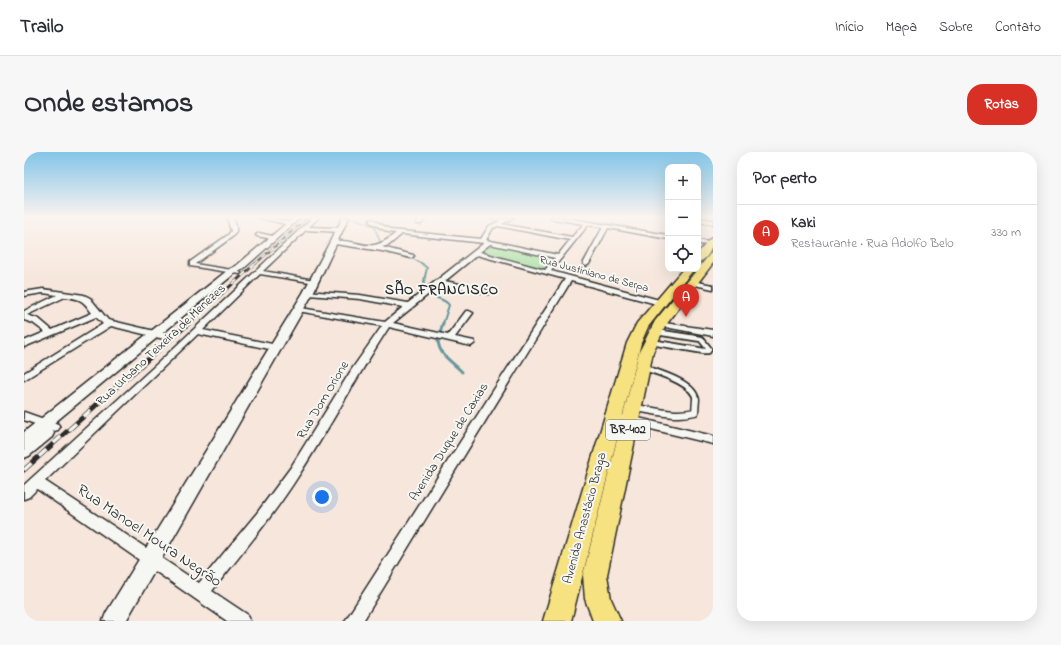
<!DOCTYPE html>
<html lang="pt">
<head>
<meta charset="utf-8">
<style>
  :root { --surface:#fff; --page:#f7f7f7; --text:#2b2b33; --muted:#7c7c81; --line:#e1e1e2; --accent:#d93025 }
  body { margin:0; font-family:"Indie Flower",sans-serif; background:var(--page); color:var(--text) }
  .controls { position:absolute; right:12px; top:12px; display:grid; overflow:hidden; border-radius:8px; box-shadow:0 4px 16px #0002 }
  .controls button { width:36px; height:36px; display:grid; place-items:center; padding:0; border:0; border-bottom:1px solid var(--line); background:var(--surface); color:var(--text); font:20px sans-serif }
  .you { position:absolute; left:298px; top:345px; width:14px; height:14px; margin:-10px; border:3px solid #fff; border-radius:50%; background:#1a73e8; box-shadow:0 0 0 6px #1a73e833 }
  .badge { display:grid; place-items:center; width:26px; height:26px; border-radius:50%; background:var(--accent); color:#fff; font-size:13px; font-weight:700 }
  .pin { position:absolute; translate:-50% -33px; filter:drop-shadow(0 1px 2px #0008) }
  .pin::after { content:''; position:absolute; top:21px; width:14px; height:12px; background:inherit; clip-path:polygon(0 0,100% 0,50% 100%) }
  .list { margin:0; padding:0; list-style:none }
  h2 { display:flex; justify-content:space-between; align-items:center; height:52px; margin:0; padding:0 16px; font-size:17px }
  h2 small { font-size:13px; font-weight:400; color:var(--muted) }
  .list li { display:grid; grid-template-columns:26px 1fr auto; gap:12px; align-items:center; box-sizing:border-box; height:56px; padding:0 16px; border-top:1px solid var(--line) }
  .list b { display:block; font-size:15px; white-space:nowrap }
  .list p { margin:0; font-size:13px; white-space:nowrap; color:var(--muted) }
  .list em { font-size:13px; font-style:normal; color:var(--muted) }
  .icon { flex:none; width:22px; height:22px; fill:none; stroke:currentColor; stroke-width:2; stroke-linecap:round; stroke-linejoin:round }
  .map { position:relative; flex:none; width:689px; height:469px; overflow:hidden; border-radius:16px }
  header { display:flex; align-items:center; gap:24px; box-sizing:border-box; height:56px; padding:0 20px; background:var(--surface); border-bottom:1px solid var(--line) }
  header strong { font-size:19px }
  nav { display:flex; gap:22px; margin-inline-start:auto; font-size:14px }
  .intro { display:flex; align-items:center; justify-content:space-between; box-sizing:border-box; height:96px; padding:0 24px }
  h1 { margin:0; font-size:28px }
  .button { padding:10px 18px; border-radius:16px; background:var(--accent); color:#fff; font-size:14px; font-weight:700 }
  main { display:flex; gap:24px; padding:0 24px }
  aside { flex:1; background:var(--surface); border-radius:16px; box-shadow:0 4px 16px #0002 }
  .map>svg:first-child { display:block }
  .green { fill:#a9e0a3; stroke:#6a8667 }
  .lines { fill:none; stroke-linecap:round; stroke-linejoin:round }
  .stream-far2 { stroke:#66979c; stroke-width:1.5 }
  .stream-far1 { stroke:#66979c; stroke-width:2 }
  .stream { stroke:#66979c; stroke-width:3 }
  .service-far1-casing { stroke:#2b2b2b; stroke-width:8 }
  .service-casing { stroke:#2b2b2b; stroke-width:9 }
  .minor-casing { stroke:#2b2b2b; stroke-width:3 }
  .tertiary-casing { stroke:#2b2b2b; stroke-width:3 }
  .primary-casing { stroke:#2b2b2b; stroke-width:3 }
  .service-far1 { stroke:#f6f6f2; stroke-width:4.5 }
  .service { stroke:#f6f6f2; stroke-width:6 }
  .minor { fill:#f6f6f2; fill-rule:evenodd }
  .tertiary { fill:#f6f6f2; fill-rule:evenodd }
  .primary { fill:#f7e281; fill-rule:evenodd }
  .rail-far3-casing { stroke:#2b2b2b; stroke-width:2.5 }
  .rail-far2-casing { stroke:#2b2b2b; stroke-width:3 }
  .rail-far1-casing { stroke:#2b2b2b; stroke-width:4.5 }
  .rail-casing { stroke:#2b2b2b; stroke-width:5 }
  .rail-far3 { stroke:#f6f6f2; stroke-width:1.5; stroke-dasharray:5; stroke-linecap:butt }
  .rail-far2 { stroke:#f6f6f2; stroke-width:2; stroke-dasharray:6; stroke-linecap:butt }
  .rail-far1 { stroke:#f6f6f2; stroke-width:3; stroke-dasharray:8; stroke-linecap:butt }
  .rail { stroke:#f6f6f2; stroke-width:3.5; stroke-dasharray:10; stroke-linecap:butt }
  .labels { text-anchor:middle; dominant-baseline:central; stroke-width:4; stroke-linejoin:round; paint-order:stroke }
  .far-street-label { font-size:11px; fill:#2b2b2b; stroke:#f6f6f2 }
  .shield { fill:#f6f6f2; stroke:#686867; stroke-width:1 }
  .shield-label { font-size:12px; font-weight:bold; fill:#2b2b2b }
  .street-label { font-size:13px; fill:#2b2b2b; stroke:#f6f6f2 }
  .far-district-label { font-size:14px; font-weight:bold; letter-spacing:1px; fill:#2b2b2b; stroke:#f6f6f2 }
  .near-street-label { font-size:16px; fill:#2b2b2b; stroke:#f6f6f2 }
</style>
</head>
<body>
<header>
<strong>Trailo</strong>
<nav><a>Início</a><a>Mapa</a><a>Sobre</a><a>Contato</a></nav>
</header>
<div class="intro"><h1>Onde estamos</h1><a class="button">Rotas</a></div>
<main>
<div class="map">
<svg width="689" height="469" viewBox="0 0 689 469">
  <rect width="100%" height="100%" fill="#f6e6db"/>
  <filter id="ink" filterUnits="userSpaceOnUse"><feTurbulence type="fractalNoise" baseFrequency=".025" numOctaves="2"/><feDisplacementMap in="SourceGraphic" scale="8" xChannelSelector="R" yChannelSelector="G"/><feConvolveMatrix kernelMatrix="1 2 1 2 8 2 1 2 1" color-interpolation-filters="sRGB"/></filter>
  <g filter="url(#ink)">
    <path class="green" d="M465 90 535 105 523 120 452 101Z"/>
    <g class="lines">
      <g class="stream-far2">
        <path d="M328 65 350 74 357 92"/>
        <path d="M385 105 399 112"/>
      </g>
      <path class="stream-far1" d="M397 111 403 116C402 121 400 126 400 132 400 147 419 144 425 153L419 172"/>
      <g class="stream">
        <path d="M416 181 419 171"/>
        <path d="M414 188C415 204 428 209 438 220"/>
      </g>
      <defs>
        <g id="service-far1">
          <path d="M627 190 680 199H684L685 197 677 187 632 180"/>
          <path d="M621 216C635 221 671 231 672 248"/>
        </g>
        <path id="service" d="M612 256C632 259 651 265 671 260L672 247"/>
        <g id="minor">
          <path d="M203 65H209L212 73V80L208 85 171 112 214 119 217 121 216 122 166 114V110L204 83 207 79Z"/>
          <path d="M232 65H241L269 71 266 73Z"/>
          <path d="M289 65H295L285 75 316 76 319 78 316 80 282 78 239 119 290 128 293 130 292 131 236 122 179 178 253 193 254 195 253 197 250 198 174 182 21 329 175 431 233 361 267 315 328 217 358 174 274 159 270 157 271 155 361 170 379 155 336 147 284 143 280 141 281 139 336 143 384 151 460 91 378 82 365 93 358 95 389 103 390 104 387 106 358 99 311 92 308 90 309 89C338 86 344 105 372 81L364 80 346 70V68L348 67 367 78 457 87 465 74 476 69 462 65 480 67 490 65 478 72 548 85 560 72 529 67 527 65H536L644 83V87L584 76 565 112 562 114 559 112 579 75 564 73 527 119 639 149 640 151 636 153 547 129 339 469H321L541 127 453 103 421 129 464 138V142L417 132 369 171 424 183 442 159H445L449 161 431 185 450 189 451 191 447 194 365 175C333 224 306 275 275 323 249 364 218 401 188 439L224 463 226 469H203L13 337 5 345 0 347V333L135 210ZM474 74 546 88 534 103 462 88 469 76ZM466 92 531 106 521 118 456 100Z"/>
          <path d="M398 65H403L397 72H393L392 71Z"/>
          <path d="M674 66 689 68V72L674 70Z"/>
          <path d="M235 81 252 85 249 87 233 84 232 83Z"/>
          <path d="M674 88 689 91V93L674 92Z"/>
          <path d="M668 129 689 133V137L666 132 665 131Z"/>
          <path d="M19 137 60 143 66 146 84 168 143 182 144 184 140 187 87 174 0 228V221L79 172 72 165 0 195V189L21 180 9 171 0 168V159L33 143 19 141 0 144V140ZM41 145C57 147 59 148 68 161L28 178 15 167 3 163Z"/>
          <path d="M633 170 689 178V184L636 174H633Z"/>
          <path d="M0 260 34 272 36 275 34 278 30 279 0 268Z"/>
          <path d="M602 263 689 284V292L598 270 597 267 598 264Z"/>
        </g>
        <g id="tertiary">
          <path d="M270 65H277L218 118 210 122 24 276 28 277 30 281 28 285 5 304 0 306V280L204 118 212 114Z"/>
          <path d="M319 65H325L289 141 102 469H79L82 461 279 141Z"/>
        </g>
        <g id="primary">
          <path d="M689 86C689 95 684 108 674 110V101L686 87Z"/>
          <path d="M689 101V111L642 173 629 200 583 423 587 447 597 469H569L561 447 559 423 615 200 631 169 686 102Z"/>
          <path d="M659 117H670L624 175 617 191 547 469H519L603 191 613 171Z"/>
        </g>
      </defs>
      <use href="#service-far1" class="service-far1-casing"/>
      <use href="#service" class="service-casing"/>
      <use href="#minor" class="minor-casing"/>
      <use href="#tertiary" class="tertiary-casing"/>
      <use href="#primary" class="primary-casing"/>
      <use href="#service-far1" class="service-far1"/>
      <use href="#service" class="service"/>
      <use href="#minor" class="minor"/>
      <use href="#tertiary" class="tertiary"/>
      <use href="#primary" class="primary"/>
      <defs>
        <path id="rail-far3" d="M231 112 284 65"/>
        <path id="rail-far2" d="M164 172 232 111"/>
        <path id="rail-far1" d="M78 248 165 171"/>
        <path id="rail" d="M0 318 79 247"/>
      </defs>
      <use href="#rail-far3" class="rail-far3-casing"/>
      <use href="#rail-far2" class="rail-far2-casing"/>
      <use href="#rail-far1" class="rail-far1-casing"/>
      <use href="#rail" class="rail-casing"/>
      <use href="#rail-far3" class="rail-far3"/>
      <use href="#rail-far2" class="rail-far2"/>
      <use href="#rail-far1" class="rail-far1"/>
      <use href="#rail" class="rail"/>
    </g>
  </g>
  <linearGradient id="sky" x2="0" y2="1"><stop stop-color="#84c5e8"/><stop offset="0.5" stop-color="#fbf4ef"/><stop offset="1" stop-color="#fbf4ef" stop-opacity="0"/></linearGradient>
  <rect width="689" height="130" fill="url(#sky)"/>
  <g class="labels">
    <g class="far-street-label">
      <text transform="translate(570 122) rotate(15)">Rua Justiniano de Serpa</text>
    </g>
    <rect class="shield" x="582" y="268" width="44" height="20" rx="3"/>
    <g class="shield-label">
      <text x="604" y="278">BR-402</text>
    </g>
    <g class="street-label">
      <text transform="translate(137 193) rotate(-43)">Rua Urbano Teixeira de Menezes</text>
      <text transform="translate(299 248) rotate(-59)">Rua Dom Orione</text>
      <text transform="translate(425 290) rotate(-58)">Avenida Duque de Caxias</text>
      <text transform="translate(561 366) rotate(-75)">Avenida Anastácio Braga</text>
    </g>
    <g class="far-district-label">
      <text x="418" y="138">SÃO FRANCISCO</text>
    </g>
    <g class="near-street-label">
      <text transform="translate(125 384) rotate(34)">Rua Manoel Moura Negrão</text>
    </g>
  </g>
</svg>
<div class="controls">
<button>+</button>
<button>−</button>
<button><svg class="icon" aria-label="locate" viewBox="0 0 24 24"><circle cx="12" cy="12" r="6"/><path d="M12 2v4M12 18v4M2 12h4M18 12h4"/></svg></button>
</div>
<div class="you"></div>
<div class="pin badge" style="left:662px;top:165px">A</div>
</div>
<aside>
<h2>Por perto<small></small></h2>
<ul class="list">
<li><span class="badge">A</span><div><b>Kaki</b><p>Restaurante · Rua Adolfo Belo</p></div><em>330 m</em></li>
</ul>
</aside>
</main>
</body>
</html>
